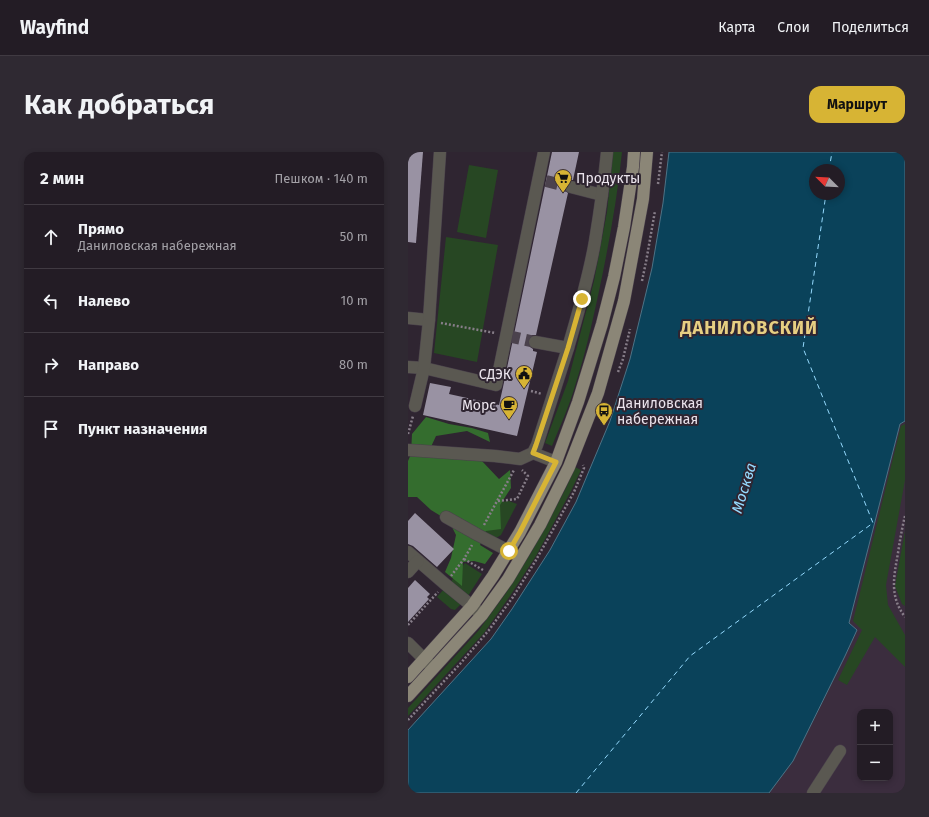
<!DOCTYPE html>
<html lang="ru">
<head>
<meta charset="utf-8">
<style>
  :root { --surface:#231c25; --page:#2f2932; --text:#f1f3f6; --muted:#a3a1a7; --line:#403a42; --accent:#d7b434 }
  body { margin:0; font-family:"Fira Sans",sans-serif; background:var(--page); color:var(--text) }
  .controls { position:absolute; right:12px; bottom:12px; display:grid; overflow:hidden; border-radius:8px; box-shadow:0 2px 6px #0003 }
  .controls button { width:36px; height:36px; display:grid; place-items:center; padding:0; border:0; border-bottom:1px solid var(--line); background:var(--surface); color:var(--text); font:20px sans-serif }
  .compass { position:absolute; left:401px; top:12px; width:36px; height:36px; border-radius:50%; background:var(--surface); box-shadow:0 2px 6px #0003; rotate:294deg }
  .stop { position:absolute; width:12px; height:12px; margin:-9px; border:3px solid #d7b434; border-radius:50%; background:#fff }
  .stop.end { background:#d7b434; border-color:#fff; box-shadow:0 1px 4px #0008 }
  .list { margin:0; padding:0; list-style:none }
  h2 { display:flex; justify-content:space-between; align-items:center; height:52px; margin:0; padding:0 16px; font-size:17px }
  h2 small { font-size:13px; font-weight:400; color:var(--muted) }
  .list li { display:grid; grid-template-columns:26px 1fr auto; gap:12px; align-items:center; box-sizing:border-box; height:64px; padding:0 16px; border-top:1px solid var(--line) }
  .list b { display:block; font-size:15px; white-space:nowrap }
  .list p { margin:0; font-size:13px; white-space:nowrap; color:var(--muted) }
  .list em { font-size:13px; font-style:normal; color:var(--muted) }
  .icon { flex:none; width:22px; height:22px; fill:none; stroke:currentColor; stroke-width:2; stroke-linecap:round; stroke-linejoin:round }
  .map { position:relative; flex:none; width:497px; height:641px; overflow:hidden; border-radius:12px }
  header { display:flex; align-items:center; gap:24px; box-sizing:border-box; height:56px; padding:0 20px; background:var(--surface); border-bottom:1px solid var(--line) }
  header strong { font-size:19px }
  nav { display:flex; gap:22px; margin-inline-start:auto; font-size:14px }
  .intro { display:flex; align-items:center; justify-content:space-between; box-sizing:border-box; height:96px; padding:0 24px }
  h1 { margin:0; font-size:28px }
  .button { padding:10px 18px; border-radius:12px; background:var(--accent); color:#111; font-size:14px; font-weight:700 }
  main { display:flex; gap:24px; padding:0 24px }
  aside { flex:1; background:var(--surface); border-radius:12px; box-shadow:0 2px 6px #0003 }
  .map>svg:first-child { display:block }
  .built { fill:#3b2d3e; fill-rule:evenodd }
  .green { fill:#274723 }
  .forest { fill:#346d2e }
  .water { fill:#0a425a; stroke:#4e7386; fill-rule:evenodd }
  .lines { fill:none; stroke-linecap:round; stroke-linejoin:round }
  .ferry { stroke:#95dafe; stroke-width:1; stroke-dasharray:5 4; stroke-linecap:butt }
  .building { fill:#9992a3 }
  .minor-tunnel { stroke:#4b424d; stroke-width:12; stroke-dasharray:12 6; stroke-linecap:butt }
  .minor-casing { stroke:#49404b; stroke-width:13 }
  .major-casing { stroke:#49404b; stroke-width:13 }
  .path { stroke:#877e89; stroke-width:2.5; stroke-dasharray:2 2; stroke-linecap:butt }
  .minor { stroke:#5a5851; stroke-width:12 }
  .major { stroke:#8b8677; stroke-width:12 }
  .route { stroke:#d7b434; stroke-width:5 }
  .labels { text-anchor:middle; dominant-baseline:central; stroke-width:4; stroke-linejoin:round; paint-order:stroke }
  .poi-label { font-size:14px; fill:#ebe4ed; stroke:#2f2531; text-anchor:start }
  .water-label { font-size:15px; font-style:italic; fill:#95dafe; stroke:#2f2531 }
  .district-label { font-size:18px; font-weight:bold; letter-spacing:1px; fill:#e7cf82; stroke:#2f2531 }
</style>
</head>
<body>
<header>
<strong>Wayfind</strong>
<nav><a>Карта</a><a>Слои</a><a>Поделиться</a></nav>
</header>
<div class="intro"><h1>Как добраться</h1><a class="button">Маршрут</a></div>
<main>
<aside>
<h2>2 мин<small>Пешком · 140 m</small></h2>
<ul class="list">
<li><svg class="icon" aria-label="ahead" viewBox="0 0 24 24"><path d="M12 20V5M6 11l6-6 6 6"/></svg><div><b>Прямо</b><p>Даниловская набережная</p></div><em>50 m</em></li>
<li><svg class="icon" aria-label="left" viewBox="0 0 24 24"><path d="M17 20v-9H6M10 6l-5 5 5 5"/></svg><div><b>Налево</b></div><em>10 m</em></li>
<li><svg class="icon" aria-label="right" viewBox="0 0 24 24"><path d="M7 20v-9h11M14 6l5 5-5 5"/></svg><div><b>Направо</b></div><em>80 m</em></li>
<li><svg class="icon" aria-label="arrive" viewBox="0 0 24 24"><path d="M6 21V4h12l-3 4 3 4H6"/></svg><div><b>Пункт назначения</b></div></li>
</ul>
</aside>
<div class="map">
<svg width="497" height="641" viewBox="0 0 497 641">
  <rect width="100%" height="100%" fill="#2f2531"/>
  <path class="built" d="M497 269V641H361L385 609 437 504 449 478 441 471 492 272ZM452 560H482V626H452Z"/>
  <g class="green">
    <path d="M205 0H214C210 40 203 80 195 120 187 158 179 197 167 234 161 255 152 274 144 294L137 291 160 229 186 129 199 60Z"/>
    <path d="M61 13 90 18 78 86 49 80Z"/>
    <path d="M38 85 90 93 69 210 26 201Z"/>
    <path d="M497 272V328L478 433 480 453 497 483V515L467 485 439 533 430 528 454 478 445 469 493 274Z"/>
    <path d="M167 315 173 318 163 339 128 404 102 444 76 481 0 564V556L71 478 98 441 123 401 158 336Z"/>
    <path d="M101 349 109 352 93 383 88 386 76 382 93 350Z"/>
    <path d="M497 379V454L494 452 487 434Z"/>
    <path d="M57 411 74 422 60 444 41 432Z"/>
    <path d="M37 436 53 452 47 458 43 457 29 445Z"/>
  </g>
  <path class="forest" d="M18 265 41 272 64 276 80 281 82 290 59 279 28 284 22 297 36 300 54 308H73L91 327 102 318 103 336 92 353 93 377 78 379 72 393 85 401 77 412 66 409 55 410 54 434 37 420 43 406 48 383 41 369 23 358 9 345H0V309L3 302 4 282Z"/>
  <path class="water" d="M261 0H497V269L492 272 441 471 449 478 437 504 385 609 361 641H0V578L83 487 104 457 142 398 168 350 202 269 222 207 244 116 255 51ZM407 18H431V42H407Z"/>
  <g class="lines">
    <g class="ferry">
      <path d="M421 18 424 0"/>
      <path d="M168 641 282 504 465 371 395 196 418 42"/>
    </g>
  </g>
  <g class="building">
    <path d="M0 0H15L8 91 0 90Z"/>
    <path d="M144 0H171L165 28H161L158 30 156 34V37L160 41 128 183H124L121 185 120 188V192L122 195 125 197V199L129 200 109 284 15 263 22 231 43 235 41 242 91 253 95 235Z"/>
    <path d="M7 361 46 397 29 415 5 394 0 392V369Z"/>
    <path d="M7 428 22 442 19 445 21 447 0 470V436Z"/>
  </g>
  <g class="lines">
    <g class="minor-tunnel">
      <path d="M138 29 163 35"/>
      <path d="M100 184 127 190"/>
    </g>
    <defs>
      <g id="minor">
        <path d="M163 35 194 43"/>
        <path d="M0 166 21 168"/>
        <path d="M160 196C170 161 181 125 187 89 192 59 196 30 199 0"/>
        <path d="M0 215 16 216 88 233 136 0"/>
        <path d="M7 254 16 216 21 168 32 0"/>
        <path d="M0 298 87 304 112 307 125 301 129 293 160 196 127 190"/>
        <path d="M125 301 148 310"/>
        <path d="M38 365 70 383 101 399"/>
        <path d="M0 400 37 432 64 454 74 463"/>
        <path d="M0 420 10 409"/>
        <path d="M0 491 23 514"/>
        <path d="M405 641 432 599"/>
      </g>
      <g id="major">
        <path d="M0 525 64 454 85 424 112 380 148 310 170 250 194 172 206 125 216 75 225 15 226 0"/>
        <path d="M0 544 74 463 100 427 132 373 161 315 190 241 216 149 235 47 239 0"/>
      </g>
    </defs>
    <use href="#minor" class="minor-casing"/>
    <use href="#major" class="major-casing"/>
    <g class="path">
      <path d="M250 32 254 0"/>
      <path d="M234 129 238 110 247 59"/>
      <path d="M33 171 87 181"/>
      <path d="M210 220 215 207 222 177"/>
      <path d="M123 239 134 242"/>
      <path d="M0 282 5 264"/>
      <path d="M90 349 109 347 120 324 114 318"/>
      <path d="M497 364C494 376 492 388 490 401 486 424 481 444 497 465"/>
      <path d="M76 373 106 318"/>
      <path d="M56 407 75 418"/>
      <path d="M43 424 56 407 64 393"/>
      <path d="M0 473 30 440"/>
      <path d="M0 568 52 512 81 478 105 445 128 408 166 340 176 316 175 313"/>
    </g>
    <use href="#minor" class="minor"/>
    <use href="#major" class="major"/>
  </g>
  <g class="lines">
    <path class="route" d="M101 399 112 380 148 310 125 301 128 293 160 196 174 147"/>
  </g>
  <defs>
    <symbol id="supermarket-pin" viewBox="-11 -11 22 30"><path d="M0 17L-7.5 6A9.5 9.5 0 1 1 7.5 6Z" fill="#d7b434" stroke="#2f2531"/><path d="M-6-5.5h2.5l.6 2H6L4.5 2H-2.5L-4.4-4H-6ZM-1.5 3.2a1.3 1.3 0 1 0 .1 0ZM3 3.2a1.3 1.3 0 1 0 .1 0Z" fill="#111"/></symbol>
    <symbol id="civic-pin" viewBox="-11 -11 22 30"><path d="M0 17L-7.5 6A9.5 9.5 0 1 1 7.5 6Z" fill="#d7b434" stroke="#2f2531"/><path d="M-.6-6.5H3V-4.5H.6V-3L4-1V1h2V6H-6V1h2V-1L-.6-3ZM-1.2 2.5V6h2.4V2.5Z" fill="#111"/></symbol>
    <symbol id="cafe-pin" viewBox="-11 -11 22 30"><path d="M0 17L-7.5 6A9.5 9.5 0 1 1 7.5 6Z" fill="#d7b434" stroke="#2f2531"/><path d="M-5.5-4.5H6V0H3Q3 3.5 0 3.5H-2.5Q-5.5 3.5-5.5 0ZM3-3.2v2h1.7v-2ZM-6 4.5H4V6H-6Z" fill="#111"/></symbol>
    <symbol id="bus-pin" viewBox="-11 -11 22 30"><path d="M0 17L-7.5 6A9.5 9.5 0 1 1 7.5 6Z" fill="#d7b434" stroke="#2f2531"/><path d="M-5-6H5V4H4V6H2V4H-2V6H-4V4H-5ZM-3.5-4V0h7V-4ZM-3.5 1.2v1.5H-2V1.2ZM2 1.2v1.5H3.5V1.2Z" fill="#111"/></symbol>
  </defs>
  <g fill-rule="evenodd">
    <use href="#supermarket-pin" x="145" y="16" width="20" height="27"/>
    <use href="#civic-pin" x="106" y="212" width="20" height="27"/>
    <use href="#cafe-pin" x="91" y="243" width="20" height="27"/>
    <use href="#bus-pin" x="186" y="249" width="20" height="27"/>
  </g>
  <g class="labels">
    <g class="poi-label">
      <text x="168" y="26">Продукты</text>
      <text x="103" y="222" text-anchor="end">СДЭК</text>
      <text x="209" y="251">Даниловская<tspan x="209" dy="16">набережная</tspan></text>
      <text x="88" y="253" text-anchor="end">Морс</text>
    </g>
    <g class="water-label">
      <text transform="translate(336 336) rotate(-73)">Москва</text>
    </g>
    <g class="district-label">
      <text x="341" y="176">ДАНИЛОВСКИЙ</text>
    </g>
  </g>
</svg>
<div class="controls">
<button>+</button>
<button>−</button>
</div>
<svg class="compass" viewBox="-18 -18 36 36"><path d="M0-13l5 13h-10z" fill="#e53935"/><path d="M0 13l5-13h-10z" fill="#a3a1a7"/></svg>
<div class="stop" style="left:101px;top:399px"></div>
<div class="stop end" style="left:174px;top:147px"></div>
</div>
</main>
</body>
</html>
